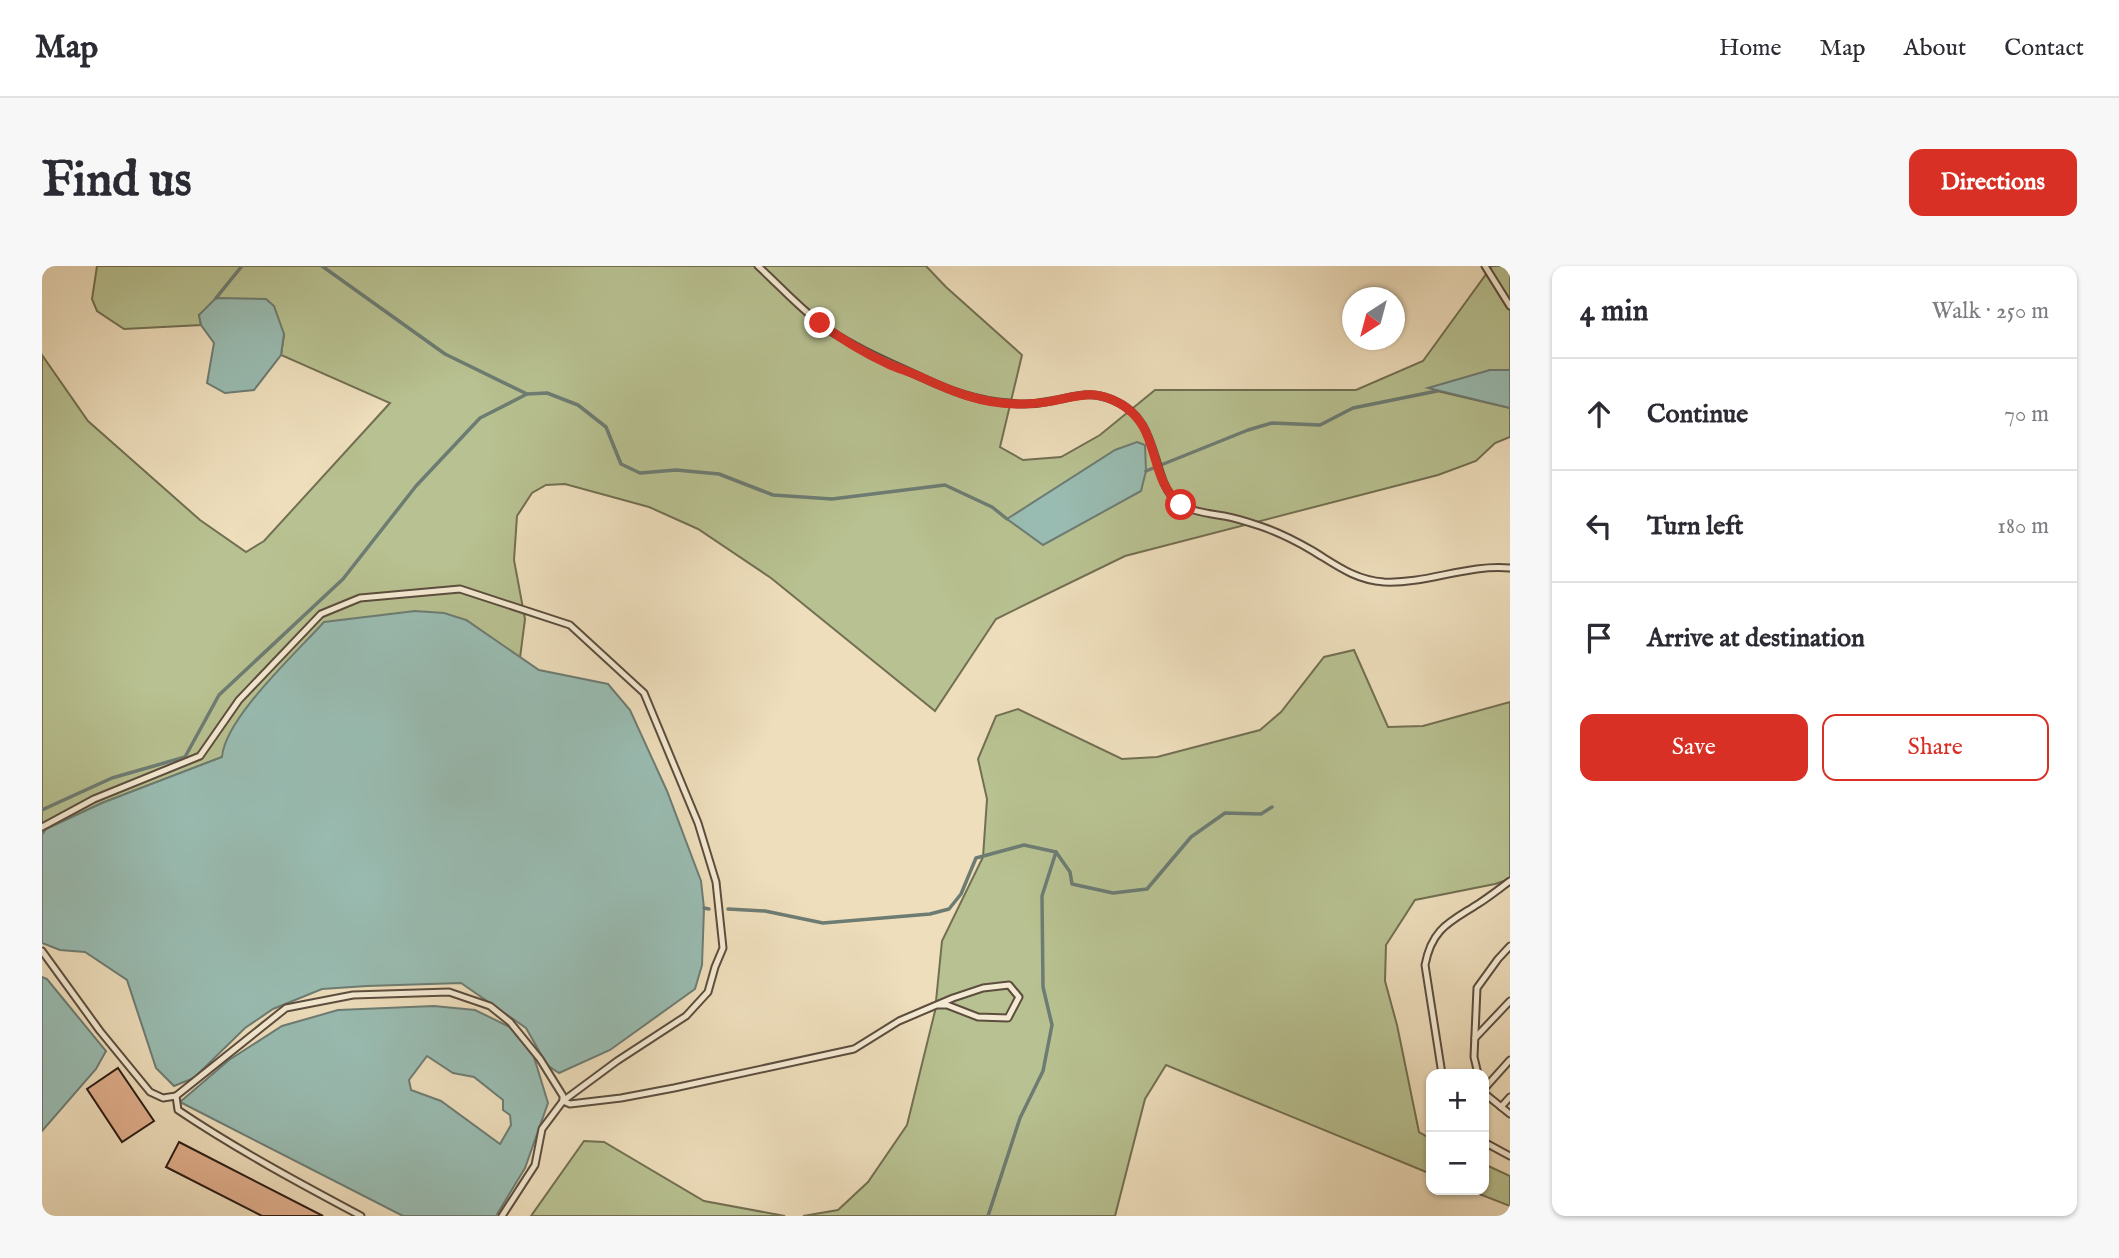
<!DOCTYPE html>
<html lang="en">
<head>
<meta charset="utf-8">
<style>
  :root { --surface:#fff; --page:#f7f7f7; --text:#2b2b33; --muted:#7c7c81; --line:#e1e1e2; --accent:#d93025 }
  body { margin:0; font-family:"IM FELL English",serif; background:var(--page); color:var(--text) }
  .controls { position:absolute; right:21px; bottom:21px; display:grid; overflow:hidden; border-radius:14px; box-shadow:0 2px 5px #0004 }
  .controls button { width:63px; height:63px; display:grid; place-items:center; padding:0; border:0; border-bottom:2px solid var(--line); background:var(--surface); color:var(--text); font:35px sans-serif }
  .compass { position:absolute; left:1300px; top:21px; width:63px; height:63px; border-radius:50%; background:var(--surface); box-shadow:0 2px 5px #0004; rotate:216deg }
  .stop { position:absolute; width:21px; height:21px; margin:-16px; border:5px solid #d93025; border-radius:50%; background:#fff }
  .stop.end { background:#d93025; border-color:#fff; box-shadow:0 2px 7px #0008 }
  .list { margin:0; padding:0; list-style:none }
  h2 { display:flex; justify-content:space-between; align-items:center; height:91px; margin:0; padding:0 28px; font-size:30px }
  h2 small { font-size:23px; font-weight:400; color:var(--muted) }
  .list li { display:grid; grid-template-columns:46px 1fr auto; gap:21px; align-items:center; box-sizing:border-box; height:112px; padding:0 28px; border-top:2px solid var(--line) }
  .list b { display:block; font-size:26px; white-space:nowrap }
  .list em { font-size:23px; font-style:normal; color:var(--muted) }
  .actions { display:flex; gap:14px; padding:21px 28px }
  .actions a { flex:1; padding:16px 0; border:2px solid var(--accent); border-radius:14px; text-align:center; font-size:24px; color:var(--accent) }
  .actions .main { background:var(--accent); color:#fff }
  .icon { flex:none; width:38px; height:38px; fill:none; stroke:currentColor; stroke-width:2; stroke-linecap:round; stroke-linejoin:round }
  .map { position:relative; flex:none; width:1468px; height:950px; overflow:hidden; border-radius:14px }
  header { display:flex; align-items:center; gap:42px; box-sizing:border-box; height:98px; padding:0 35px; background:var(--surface); border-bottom:2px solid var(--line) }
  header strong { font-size:33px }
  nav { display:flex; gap:38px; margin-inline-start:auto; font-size:24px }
  .intro { display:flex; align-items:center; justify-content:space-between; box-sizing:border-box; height:168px; padding:0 42px }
  h1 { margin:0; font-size:49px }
  .button { padding:18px 32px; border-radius:14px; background:var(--accent); color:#fff; font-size:24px; font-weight:700 }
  main { display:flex; gap:42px; padding:0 42px }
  aside { flex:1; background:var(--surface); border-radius:14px; box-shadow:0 2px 5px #0004 }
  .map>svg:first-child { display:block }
  .green { fill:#b8c191; stroke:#726f52; stroke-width:2 }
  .water { fill:#99bcb2; stroke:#6d7c73; stroke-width:2; fill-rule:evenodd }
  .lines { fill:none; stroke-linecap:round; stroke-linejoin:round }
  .stream { stroke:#6d7c73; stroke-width:3.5 }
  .building { fill:#e0af8d; stroke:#2c1d14; stroke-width:2 }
  .lane-casing { stroke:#5c4d3e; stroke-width:9 }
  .lane { stroke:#f4ead3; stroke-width:5 }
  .route { stroke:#d93025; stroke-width:9 }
</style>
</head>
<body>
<header>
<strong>Map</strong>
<nav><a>Home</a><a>Map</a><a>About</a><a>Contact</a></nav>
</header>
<div class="intro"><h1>Find us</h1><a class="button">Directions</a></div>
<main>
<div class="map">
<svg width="1468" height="950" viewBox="0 0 1468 950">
  <rect width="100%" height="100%" fill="#eedebc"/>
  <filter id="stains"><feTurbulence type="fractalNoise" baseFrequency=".00286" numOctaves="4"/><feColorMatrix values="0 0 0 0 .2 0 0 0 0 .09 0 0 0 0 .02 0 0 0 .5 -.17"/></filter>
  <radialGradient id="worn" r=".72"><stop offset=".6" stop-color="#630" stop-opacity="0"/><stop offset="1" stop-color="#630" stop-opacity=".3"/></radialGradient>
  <g class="green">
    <path d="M55 0H884L904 21 980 89 958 181 981 194 1019 191 1058 169 1113 124H1314L1381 95 1450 0H1468V104H1448L1395 125 1468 142V171L1453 177 1434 195 1396 209 1083 290 954 353 893 445 729 312 656 263 607 241 523 218 504 219 490 227 475 250 472 294 483 353 478 392 424 354 180 491 60 537 4 563 0 569V89L46 155 158 254 204 286 222 275 348 137 239 89 242 68 157 49 159 59 82 63 55 45 50 33Z"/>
    <path d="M1312 384 1346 461 1381 460 1468 436V613L1453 618 1373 634 1344 679 1343 715 1355 759 1377 866 1389 873V908L1124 799 1103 833 1073 950H761L796 944 826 916 865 859 893 745 900 675 941 591 945 533 936 493 954 450 976 443 1080 493 1115 491 1218 464 1239 446 1282 391Z"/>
    <path d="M542 875 562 876 662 935 743 950H489Z"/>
    <path d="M1442 898 1468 910V940L1427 924H1442Z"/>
  </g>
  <g class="water">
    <path d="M174 32 224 33 232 40 242 68 239 89 212 124 183 127 165 117 172 77 159 59 157 49Z"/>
    <path d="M1448 104H1468V142L1386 122Z"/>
    <path d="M1095 176 1103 179 1104 205 1099 225 1001 279 965 253 1073 184Z"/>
    <path d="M373 345 402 347 424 354 497 404 566 418 588 444 625 525 659 615 662 642 660 699 653 723 568 784 517 807 505 799 484 762 419 717 325 720 280 723 231 743 203 762 152 812 132 820 114 802 85 714 43 686 18 684 0 677V569L4 563 60 537 180 491C183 452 255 386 282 356Z"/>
    <path d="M0 711 5 713 18 729 64 785 54 803 0 865Z"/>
    <path d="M392 740 433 744 472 763 491 788 506 837 483 902 454 950H361L138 836 187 794 240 760 296 744ZM385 790 411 807 432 811 461 834V844L468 849 469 859 458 878 399 835 369 824 367 814Z"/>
  </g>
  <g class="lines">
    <g class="stream">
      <path d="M280 0 403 88 485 128"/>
      <path d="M174 32 200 0"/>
      <path d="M1104 205 1206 164 1230 157 1278 159 1311 142 1395 125"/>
      <path d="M0 544 70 512 143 491 177 429 301 313 374 220 438 152 485 128 505 127 536 139 564 161 579 198 598 207 634 204 677 208 731 229 790 233 903 219 950 241 965 253"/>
      <path d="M662 642 667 643"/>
      <path d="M686 643 723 645 781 657 888 648 907 643 919 628 934 592 982 579 1014 586 1028 606 1030 618 1071 627 1105 623 1149 571 1183 547 1219 548 1230 541"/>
      <path d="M946 950 978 852 1001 805 1010 759 1001 721 1000 630 1014 586"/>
    </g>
  </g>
  <g class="building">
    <path d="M76 802 112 855 80 876 45 823Z"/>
    <path d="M137 876 281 950H220L124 901Z"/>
  </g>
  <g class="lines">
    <defs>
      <g id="lane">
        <path d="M716 0C739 21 761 46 787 64 817 84 849 97 881 112 909 125 935 135 967 137 981 139 995 138 1009 135 1033 131 1046 124 1071 134 1104 148 1108 175 1118 206 1121 216 1125 226 1133 234 1147 246 1165 247 1182 250 1194 252 1206 256 1218 260 1236 266 1254 275 1271 285 1294 299 1313 314 1342 316 1385 318 1425 298 1468 302"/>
        <path d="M1443 0 1468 40"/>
        <path d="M0 561 52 533 158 490 197 434 279 348 318 332 418 323 528 359 602 427 656 557 674 616 681 682 673 701 666 726 644 750 575 795 521 835 500 863 493 899 460 950"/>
        <path d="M0 685 58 765 108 826 121 832 134 830"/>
        <path d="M1433 772 1468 735"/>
        <path d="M1400 808 1383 699C1390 662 1408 656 1436 638 1447 631 1457 623 1468 615"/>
        <path d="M1436 808 1432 791 1435 722 1456 693 1468 680"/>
        <path d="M1442 823 1468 794"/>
        <path d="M1442 827 1468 848"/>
        <path d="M521 835 528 838 579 832 632 822 812 783 857 755 911 732 941 722 967 719 977 731 966 752 936 751 905 739H896"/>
        <path d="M1459 841 1468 831"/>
        <path d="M1442 876 1468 890"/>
        <path d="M319 950C257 917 194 883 136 844L134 830 244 742 311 729 407 726 448 740 468 756 498 793 521 830V835"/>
      </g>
    </defs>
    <use href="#lane" class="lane-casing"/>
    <use href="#lane" class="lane"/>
  </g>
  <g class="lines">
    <path class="route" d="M778 57C799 73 822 87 846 98 858 103 870 107 881 112 911 126 939 137 973 138 985 138 998 138 1010 135 1037 130 1051 123 1077 137 1121 161 1104 212 1139 239"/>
  </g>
  <rect width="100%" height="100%" filter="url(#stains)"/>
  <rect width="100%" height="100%" fill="url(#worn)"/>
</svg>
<div class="controls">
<button>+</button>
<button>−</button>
</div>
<svg class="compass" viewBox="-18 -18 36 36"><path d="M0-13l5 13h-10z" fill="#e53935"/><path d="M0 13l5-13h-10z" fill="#7c7c81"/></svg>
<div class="stop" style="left:1139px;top:239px"></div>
<div class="stop end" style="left:778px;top:57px"></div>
</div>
<aside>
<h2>4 min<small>Walk · 250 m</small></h2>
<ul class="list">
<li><svg class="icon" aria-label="ahead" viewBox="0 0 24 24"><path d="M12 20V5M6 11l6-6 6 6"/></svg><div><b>Continue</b></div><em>70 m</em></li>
<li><svg class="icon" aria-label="left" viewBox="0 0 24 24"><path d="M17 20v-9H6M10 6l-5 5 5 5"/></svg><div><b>Turn left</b></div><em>180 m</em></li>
<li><svg class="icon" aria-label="arrive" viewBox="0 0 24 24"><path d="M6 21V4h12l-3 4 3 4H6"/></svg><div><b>Arrive at destination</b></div></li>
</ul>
<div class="actions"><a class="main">Save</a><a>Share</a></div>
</aside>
</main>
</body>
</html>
